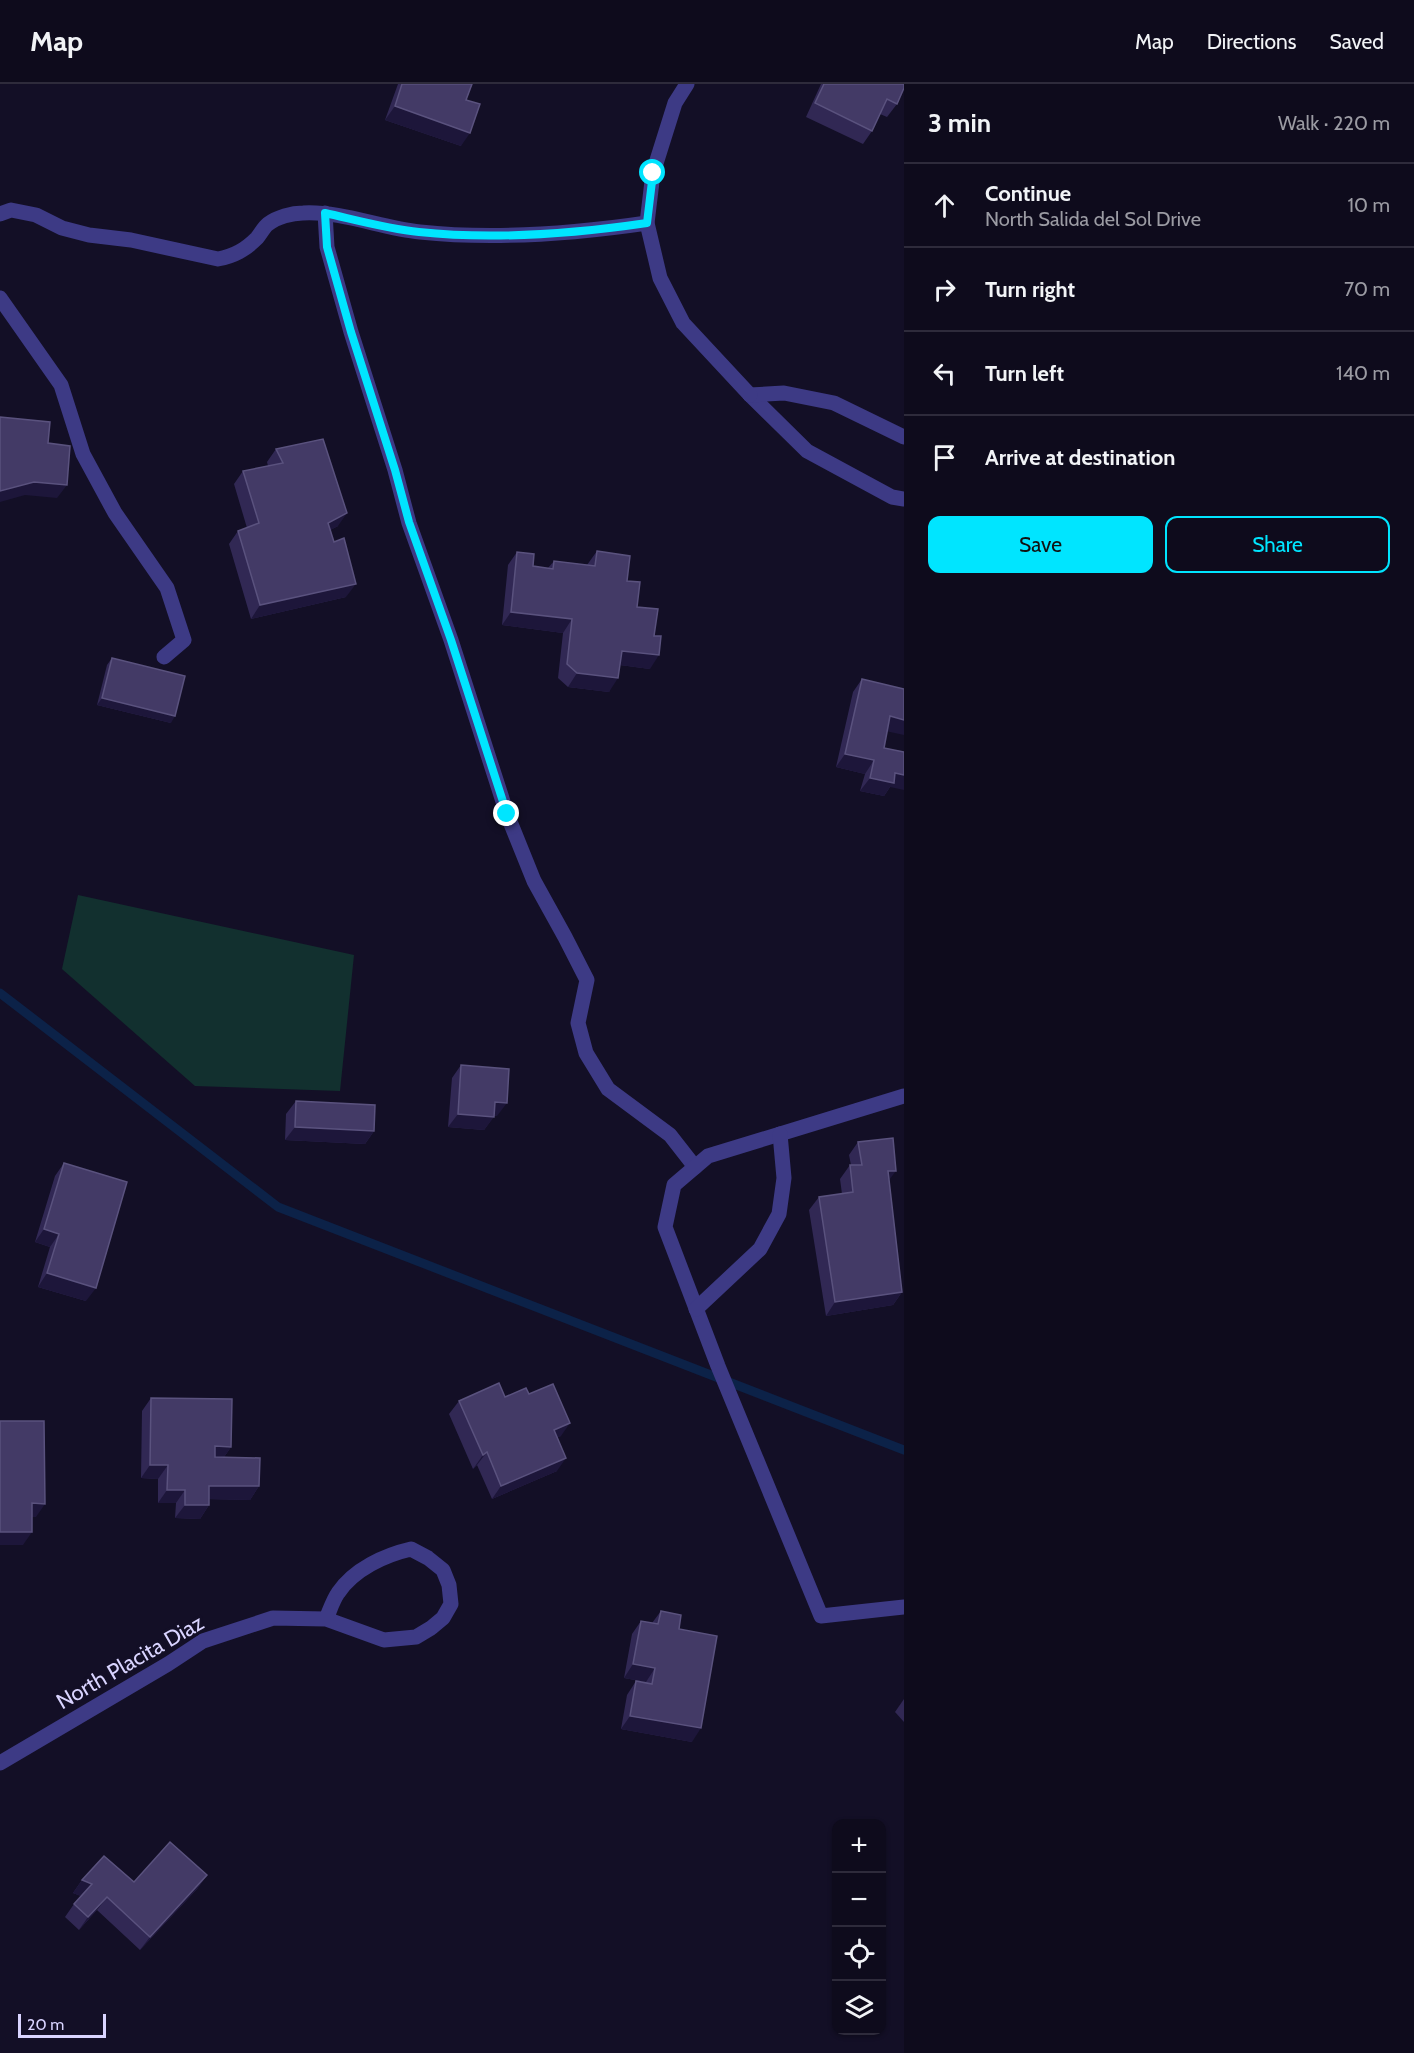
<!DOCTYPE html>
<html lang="en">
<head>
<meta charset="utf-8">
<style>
  :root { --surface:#0e0b1c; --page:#171425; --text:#f1f3f6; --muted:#9b9ba3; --line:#2e2b3b; --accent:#00e5ff }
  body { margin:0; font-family:Cabin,sans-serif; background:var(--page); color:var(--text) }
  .controls { position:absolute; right:18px; bottom:18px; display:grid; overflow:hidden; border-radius:12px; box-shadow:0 2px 4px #0004 }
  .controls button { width:54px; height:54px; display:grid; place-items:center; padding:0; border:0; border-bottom:2px solid var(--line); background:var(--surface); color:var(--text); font:30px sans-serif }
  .scale { position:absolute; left:18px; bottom:15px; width:88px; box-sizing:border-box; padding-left:6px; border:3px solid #d9d4ff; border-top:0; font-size:16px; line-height:21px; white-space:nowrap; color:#d9d4ff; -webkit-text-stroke:4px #130f26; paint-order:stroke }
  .stop { position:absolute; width:18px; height:18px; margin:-14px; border:4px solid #00e5ff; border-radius:50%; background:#fff }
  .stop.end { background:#00e5ff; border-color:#fff; box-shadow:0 2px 6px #0008 }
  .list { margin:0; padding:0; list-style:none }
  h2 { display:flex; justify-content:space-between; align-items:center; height:78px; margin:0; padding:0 24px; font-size:26px }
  h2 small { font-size:20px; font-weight:400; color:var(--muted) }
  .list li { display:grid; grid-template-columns:39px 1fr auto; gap:18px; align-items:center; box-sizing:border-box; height:84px; padding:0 24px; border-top:2px solid var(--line) }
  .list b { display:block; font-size:22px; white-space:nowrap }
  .list p { margin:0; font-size:20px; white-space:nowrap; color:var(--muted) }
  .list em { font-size:20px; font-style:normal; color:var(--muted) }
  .actions { display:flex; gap:12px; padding:18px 24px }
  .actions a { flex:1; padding:14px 0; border:2px solid var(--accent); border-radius:12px; text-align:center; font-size:21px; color:var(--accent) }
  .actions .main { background:var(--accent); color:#111 }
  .icon { flex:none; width:33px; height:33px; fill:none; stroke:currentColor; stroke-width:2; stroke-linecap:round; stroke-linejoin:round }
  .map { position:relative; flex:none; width:904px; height:1969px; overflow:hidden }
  header { display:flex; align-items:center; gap:36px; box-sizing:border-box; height:84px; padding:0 30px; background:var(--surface); border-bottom:2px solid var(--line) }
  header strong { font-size:28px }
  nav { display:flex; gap:33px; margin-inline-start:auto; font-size:21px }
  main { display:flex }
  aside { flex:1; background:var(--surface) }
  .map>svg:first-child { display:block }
  .green { fill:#12302f }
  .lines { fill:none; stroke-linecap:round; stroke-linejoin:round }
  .stream { stroke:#0c2248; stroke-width:9 }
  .lane { stroke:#3d3a85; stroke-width:15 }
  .street { stroke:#3d3a85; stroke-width:15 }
  .wall { fill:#312854 }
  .shaded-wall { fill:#1d163a }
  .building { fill:#433a66; stroke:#5a527e; stroke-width:1.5 }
  .route { stroke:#00e5ff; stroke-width:8 }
  .labels { text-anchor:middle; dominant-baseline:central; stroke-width:6; stroke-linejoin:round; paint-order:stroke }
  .street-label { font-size:22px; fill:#d9d4ff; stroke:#130f26 }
</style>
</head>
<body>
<header>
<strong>Map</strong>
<nav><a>Map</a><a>Directions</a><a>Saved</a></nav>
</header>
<main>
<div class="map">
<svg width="904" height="1969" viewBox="0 0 904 1969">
  <rect width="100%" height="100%" fill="#130f26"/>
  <path class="green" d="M78 811 354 871 340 1007 195 1002 62 885Z"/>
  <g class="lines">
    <path class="stream" d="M0 909 278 1123 904 1366"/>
    <g class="lane">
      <path d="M325 129 327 163 351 248 395 386 409 439 451 556 507 730 534 797 565 853 587 896 578 939 586 969 608 1005 670 1051 695 1083"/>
      <path d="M0 130 11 126 36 131 62 144 89 151 131 156 218 175C234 172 245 166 257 154 261 149 264 143 268 140 277 133 292 129 303 129 342 127 381 144 420 148 495 156 572 150 647 139"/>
      <path d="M0 214 61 301 83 370 115 429 167 504 184 556 164 573"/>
      <path d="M750 311 807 367 892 413 904 415"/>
      <path d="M750 311 784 309 834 319 904 353"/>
      <path d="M904 1012 708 1072 674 1101 665 1143 718 1282 821 1532 904 1523"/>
      <path d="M696 1225 760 1165 779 1130 784 1094 780 1050"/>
    </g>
    <g class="street">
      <path d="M687 0 675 19 653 89 647 139 660 194 683 239 750 311"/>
      <path d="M0 1679 168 1580 203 1557 273 1534 326 1535 384 1556 416 1553 431 1544 443 1534 451 1520 449 1501 443 1486 428 1474 411 1465C385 1471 354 1485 338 1509 333 1516 330 1526 326 1535"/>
    </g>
  </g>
  <g class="wall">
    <path d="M398 0H472L466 16 461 62 385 36Z"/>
    <path d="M821 0H904L897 20 887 33 880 30 872 47 863 60 806 33Z"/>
    <path d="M276 365 338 442 330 446 346 513 251 535 229 460 238 447 247 444 234 400 243 387 268 382 267 378Z"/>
    <path d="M597 467 627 497 637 523 650 585 620 581 609 608 568 603 558 594 563 549 502 541 508 481 517 468 533 482 548 484 554 477 587 481Z"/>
    <path d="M112 574 171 639 97 621 107 581Z"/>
    <path d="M862 595 887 647 884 664 890 703 884 712 860 707 865 690 836 683 853 608Z"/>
    <path d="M461 981 497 1032H494L484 1046 448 1043 452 994Z"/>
    <path d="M296 1017 374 1047 365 1060 285 1056 286 1030Z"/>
    <path d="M858 1058 889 1096 902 1208 893 1221 826 1232 809 1126 819 1113 842 1110 840 1095 850 1081H851L849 1071Z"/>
    <path d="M64 1079 86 1217 38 1203 50 1163 35 1158 55 1092Z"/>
    <path d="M529 1310 561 1352 557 1353V1387L492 1415 477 1381 473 1385 449 1330 459 1317Z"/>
    <path d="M151 1314 231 1363 224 1373 259 1402 250 1416 209 1415V1421L200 1435 175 1434 176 1419H158V1395L141 1394 142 1327Z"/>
    <path d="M661 1527 679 1545 692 1658 621 1645 627 1611 636 1597 645 1599 646 1598 624 1594 632 1550 641 1537 652 1539Z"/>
    <path d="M904 1615V1638L895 1628Z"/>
    <path d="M207 1791 197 1805 140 1866 97 1826 79 1846 65 1833 74 1820 81 1812 73 1809 82 1796 134 1798Z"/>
  </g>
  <g class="shaded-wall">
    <path d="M395 22 470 49 461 62 385 36Z"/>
    <path d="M34 398 67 401 57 414 25 411 0 418V407Z"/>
    <path d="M347 429 338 442 319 452 328 439Z"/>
    <path d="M356 500 346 513 251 535 260 521Z"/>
    <path d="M511 528 572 535 563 549 502 541Z"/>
    <path d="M622 567 659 571 650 585 612 580Z"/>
    <path d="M577 589 618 594 609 608 568 603Z"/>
    <path d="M102 614 175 632 171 639 97 621Z"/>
    <path d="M890 632 904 636V651L881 646Z"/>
    <path d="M845 670 874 676 865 690 836 683Z"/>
    <path d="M895 689 904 691V706L890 703 884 712 860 707 870 694Z"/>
    <path d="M495 1018 507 1019 497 1032 485 1031Z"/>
    <path d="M458 1030 494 1033 484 1046 448 1043Z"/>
    <path d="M295 1043 374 1047 365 1060 285 1056Z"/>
    <path d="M888 1087H896L886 1100Z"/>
    <path d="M44 1145 59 1150 50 1163 35 1158Z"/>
    <path d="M47 1189 96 1204 86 1217 38 1203Z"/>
    <path d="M902 1208 893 1221 826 1232 835 1218Z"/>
    <path d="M570 1339 561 1352 545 1359 554 1346Z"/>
    <path d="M215 1362 231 1363 222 1376 206 1375Z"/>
    <path d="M487 1368 477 1381 473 1385 483 1371Z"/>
    <path d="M566 1374 557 1387 492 1415 501 1402Z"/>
    <path d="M150 1381H168L158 1395 141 1394Z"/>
    <path d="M209 1402H259L250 1416 200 1415Z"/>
    <path d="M167 1406H185L176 1419H158Z"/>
    <path d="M32 1419 45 1420 36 1433H23Z"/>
    <path d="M185 1421H209L200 1435 175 1434Z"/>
    <path d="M0 1448H32L23 1461H0Z"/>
    <path d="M633 1580 655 1584 646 1598 624 1594Z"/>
    <path d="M630 1632 701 1644 692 1658 621 1645Z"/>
    <path d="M207 1791 197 1805 140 1866 150 1853Z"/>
    <path d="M82 1796 92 1800 83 1813 73 1809Z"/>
    <path d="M107 1813 97 1826 79 1846 88 1833Z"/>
  </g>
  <g class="building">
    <path d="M402 0H472L466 16 480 20 470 49 395 22Z"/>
    <path d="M824 0H904V4L897 20 887 15 872 47 815 19Z"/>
    <path d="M0 333 50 338 48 359 70 362 67 401 34 398 0 407Z"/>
    <path d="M323 355 347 429 328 439 334 458 344 454 356 500 260 521 238 447 259 439 243 387 283 379 276 365Z"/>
    <path d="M597 467 630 472 627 497 640 498 637 523 658 525 654 552H661L659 571 622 567 618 594 577 589 567 580 572 535 511 528 517 468 534 470 533 482 553 485 554 477 595 482Z"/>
    <path d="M112 574 185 592 175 632 102 614Z"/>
    <path d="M862 595 904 605V636L890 632 884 664 904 668V691L895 689 894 699 870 694 874 676 845 670Z"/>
    <path d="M461 981 509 985 507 1019 495 1018 494 1033 458 1030Z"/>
    <path d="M296 1017 375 1021 374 1047 295 1043Z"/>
    <path d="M893 1054 896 1087H888L902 1208 835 1218 819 1113 853 1108 850 1081H862L858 1058Z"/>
    <path d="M64 1079 127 1098 96 1204 47 1189 59 1150 44 1145Z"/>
    <path d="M499 1299 505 1313 526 1304 529 1310 553 1300 570 1339 554 1346 566 1374 501 1402 487 1368 483 1371 459 1317Z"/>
    <path d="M151 1314 232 1315 231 1363 215 1362V1373L260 1374 259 1402H209V1421H185V1406H167L168 1381H150Z"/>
    <path d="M0 1337H44L45 1420 32 1419V1448H0Z"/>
    <path d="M661 1527 681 1531 679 1545 717 1552 701 1644 630 1632 636 1597 652 1600 655 1584 633 1580 641 1537 658 1540Z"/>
    <path d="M170 1758 207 1791 150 1853 107 1813 88 1833 74 1820 92 1800 82 1796 104 1772 134 1798Z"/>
  </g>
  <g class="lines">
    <path class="route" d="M507 730 451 556 409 438 395 386 351 248 327 163 325 129C356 136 388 145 419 148 494 156 572 150 647 139L653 89"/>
  </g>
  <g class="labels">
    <g class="street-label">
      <text transform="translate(130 1578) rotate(-30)">North Placita Diaz</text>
    </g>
  </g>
</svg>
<div class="controls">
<button>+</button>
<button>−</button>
<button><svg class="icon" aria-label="locate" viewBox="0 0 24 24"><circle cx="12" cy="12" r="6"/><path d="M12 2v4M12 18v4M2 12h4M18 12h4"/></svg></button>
<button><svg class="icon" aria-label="layers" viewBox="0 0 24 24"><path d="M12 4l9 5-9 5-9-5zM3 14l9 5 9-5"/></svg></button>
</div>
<div class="scale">20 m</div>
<div class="stop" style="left:653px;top:89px"></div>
<div class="stop end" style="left:507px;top:730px"></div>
</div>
<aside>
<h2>3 min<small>Walk · 220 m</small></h2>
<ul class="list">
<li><svg class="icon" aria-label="ahead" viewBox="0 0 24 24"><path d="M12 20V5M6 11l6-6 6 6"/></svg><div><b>Continue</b><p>North Salida del Sol Drive</p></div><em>10 m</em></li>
<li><svg class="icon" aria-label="right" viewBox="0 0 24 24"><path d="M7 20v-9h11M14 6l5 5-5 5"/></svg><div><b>Turn right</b></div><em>70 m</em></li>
<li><svg class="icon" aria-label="left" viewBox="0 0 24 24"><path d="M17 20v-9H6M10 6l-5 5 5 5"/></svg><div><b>Turn left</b></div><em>140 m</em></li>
<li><svg class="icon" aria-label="arrive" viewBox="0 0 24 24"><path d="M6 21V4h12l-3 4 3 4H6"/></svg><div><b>Arrive at destination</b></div></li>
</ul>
<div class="actions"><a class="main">Save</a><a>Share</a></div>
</aside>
</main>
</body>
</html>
